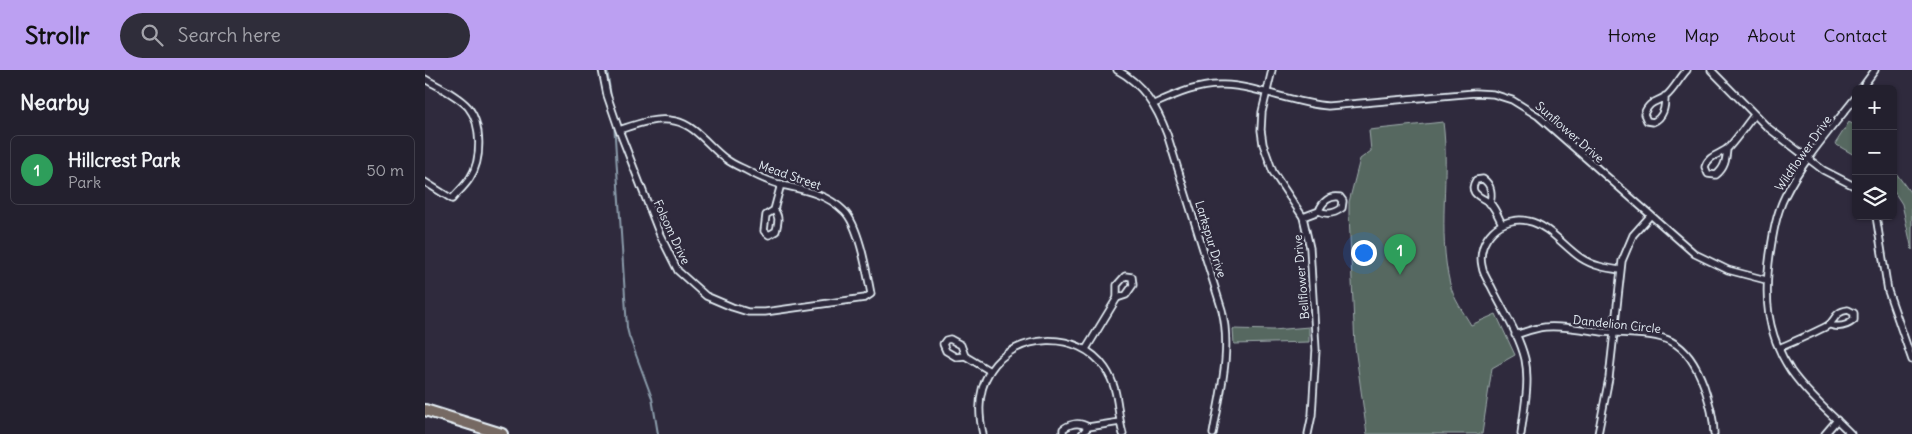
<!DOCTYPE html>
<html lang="en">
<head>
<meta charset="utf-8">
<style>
  :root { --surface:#23202e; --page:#2f2d3a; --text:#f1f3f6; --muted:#a3a3aa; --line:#403e4a; --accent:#bca0f2 }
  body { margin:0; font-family:Delius,sans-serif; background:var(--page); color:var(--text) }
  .controls { position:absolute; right:15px; top:15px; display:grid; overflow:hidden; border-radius:8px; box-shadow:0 1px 4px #0004 }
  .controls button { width:45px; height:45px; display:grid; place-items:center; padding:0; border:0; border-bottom:1px solid var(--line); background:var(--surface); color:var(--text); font:25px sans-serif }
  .you { position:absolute; left:938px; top:182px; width:18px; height:18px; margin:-12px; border:4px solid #fff; border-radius:50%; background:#1a73e8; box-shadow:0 0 0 8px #1a73e833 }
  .badge { display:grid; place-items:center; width:32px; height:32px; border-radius:50%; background:var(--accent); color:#fff; font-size:16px; font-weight:700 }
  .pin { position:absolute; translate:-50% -41px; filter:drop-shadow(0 1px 2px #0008) }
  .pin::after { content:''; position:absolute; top:26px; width:18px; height:15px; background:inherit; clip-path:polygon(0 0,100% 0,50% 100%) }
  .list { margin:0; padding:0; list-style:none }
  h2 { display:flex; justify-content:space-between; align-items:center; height:65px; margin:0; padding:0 20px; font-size:21px }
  h2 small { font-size:16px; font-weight:400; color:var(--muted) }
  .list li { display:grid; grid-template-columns:32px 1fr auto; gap:15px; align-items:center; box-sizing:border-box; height:70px; margin:0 10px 10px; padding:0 10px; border:1px solid var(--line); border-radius:8px }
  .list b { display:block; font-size:19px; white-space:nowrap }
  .list p { margin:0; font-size:16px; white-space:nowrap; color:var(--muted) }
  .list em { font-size:16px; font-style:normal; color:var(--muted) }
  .icon { flex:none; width:28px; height:28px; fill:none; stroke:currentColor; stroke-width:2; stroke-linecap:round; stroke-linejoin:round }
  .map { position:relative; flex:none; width:1487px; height:364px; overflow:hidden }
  header { display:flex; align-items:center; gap:30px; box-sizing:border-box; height:70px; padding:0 25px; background:var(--accent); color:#111 }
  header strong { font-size:24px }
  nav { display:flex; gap:28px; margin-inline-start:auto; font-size:18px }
  .search { width:350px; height:45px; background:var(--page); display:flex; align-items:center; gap:12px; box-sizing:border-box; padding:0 18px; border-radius:28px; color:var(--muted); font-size:19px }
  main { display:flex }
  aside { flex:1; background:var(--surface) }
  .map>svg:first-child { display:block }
  .green { fill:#566861; stroke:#9facac }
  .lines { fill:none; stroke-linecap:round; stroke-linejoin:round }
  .stream { stroke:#8b9cab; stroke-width:2 }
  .minor-casing { stroke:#e8f1f8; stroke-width:9 }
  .motorway-casing { stroke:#e8f1f8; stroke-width:14 }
  .minor { stroke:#2f2a3d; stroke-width:5.5 }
  .motorway { stroke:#766964; stroke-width:10 }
  .labels { text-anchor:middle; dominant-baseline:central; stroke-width:5; stroke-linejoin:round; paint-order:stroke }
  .street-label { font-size:12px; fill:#e8f1f8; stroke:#2f2a3d }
</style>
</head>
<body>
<header>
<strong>Strollr</strong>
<div class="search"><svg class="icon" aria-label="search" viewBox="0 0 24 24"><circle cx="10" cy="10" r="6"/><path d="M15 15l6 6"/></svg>Search here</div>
<nav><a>Home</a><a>Map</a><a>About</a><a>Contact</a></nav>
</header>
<main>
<aside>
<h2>Nearby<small></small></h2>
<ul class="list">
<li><span class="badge" style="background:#2e9e5b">1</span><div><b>Hillcrest Park</b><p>Park</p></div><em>50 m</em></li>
</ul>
</aside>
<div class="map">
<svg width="1487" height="364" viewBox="0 0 1487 364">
  <rect width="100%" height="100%" fill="#2f2a3d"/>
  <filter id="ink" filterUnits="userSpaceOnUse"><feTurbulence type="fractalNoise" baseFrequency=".02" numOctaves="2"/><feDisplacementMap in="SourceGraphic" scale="10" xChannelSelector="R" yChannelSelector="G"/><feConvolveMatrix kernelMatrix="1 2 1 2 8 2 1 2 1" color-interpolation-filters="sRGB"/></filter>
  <g filter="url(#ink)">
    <g class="green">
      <path d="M1018 52C1025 105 1012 161 1025 214 1028 228 1039 243 1046 255L1071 244 1090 285 1067 298 1057 364H942L930 277 924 144V132L935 89 946 81 944 60Z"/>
      <path d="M1424 52 1431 56V86L1410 74Z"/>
      <path d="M1468 99 1487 125V180L1477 134 1468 120Z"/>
      <path d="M884 257V272L809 274 808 259 848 260Z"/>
    </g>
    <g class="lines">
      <g class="stream">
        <path d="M182 0 186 27"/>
        <path d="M189 52 202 258 204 266 227 328 233 364"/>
      </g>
      <defs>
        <g id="minor">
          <path d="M177 0 182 25 194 60 235 165 253 201 281 226 307 237 323 242H340L440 228 446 224C442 203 434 155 419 141 402 124 379 120 357 115 345 112 332 106 321 100 315 97 307 94 301 89 285 78 271 55 250 51 230 47 212 54 194 60"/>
          <path d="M692 0C718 14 732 37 742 64L797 240C807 281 795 323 788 364"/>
          <path d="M847 0 837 42 836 60 838 74 848 102 878 147 885 178 891 280 887 345 883 364"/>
          <path d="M1286 0 1342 57 1398 100 1431 117"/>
          <path d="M0 9C14 17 32 25 43 37 57 54 57 90 45 108 40 116 33 122 27 129L0 112"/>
          <path d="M1436 19 1450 0"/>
          <path d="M1240 26C1240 37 1239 47 1228 52L1222 51 1219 44C1225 30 1231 33 1241 26 1248 21 1255 7 1262 0"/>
          <path d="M729 34C751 24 774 14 798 15 833 16 867 33 903 36L1050 23 1068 24 1087 30 1113 46 1270 184 1303 200 1341 210"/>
          <path d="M1302 79C1301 90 1300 98 1291 105L1283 104 1280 97C1284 84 1296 85 1304 77 1313 67 1321 55 1329 45"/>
          <path d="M1065 134C1067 124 1067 115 1058 109L1051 110C1042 124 1057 127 1065 133 1070 138 1074 148 1077 154"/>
          <path d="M349 140 341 145 339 161 344 165 351 161C353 152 355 147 349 140L356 114"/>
          <path d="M1451 146 1463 221 1487 290"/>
          <path d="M878 147 894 141C897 132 905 125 915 127L918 131 917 138C909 144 902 145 894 141"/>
          <path d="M700 206 707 207 708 215 701 225 692 228V215Z"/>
          <path d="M1090 265C1100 262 1110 258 1120 257 1138 255 1159 260 1177 262 1230 266 1258 258 1279 316 1284 332 1289 347 1289 364"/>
          <path d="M525 269 536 275 540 286 531 287 521 281 518 274 521 270Z"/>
          <path d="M1354 278C1370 271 1387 264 1402 256 1411 251 1408 242 1423 240L1429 243V250C1422 256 1414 258 1405 255"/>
          <path d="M661 279 692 228"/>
          <path d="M540 286 565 301"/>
          <path d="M663 357 695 352"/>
          <path d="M558 364C553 343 553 320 565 301 590 262 654 260 680 298 695 320 691 340 698 364"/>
          <path d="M638 364V359C646 353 655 352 663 357"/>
          <path d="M657 364 663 357"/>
          <path d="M1096 364C1099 339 1105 313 1100 289 1094 264 1077 239 1066 216 1062 210 1058 203 1057 196 1054 183 1059 170 1068 161 1077 152 1091 148 1103 151 1124 155 1139 177 1156 188 1168 196 1181 198 1195 200"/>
          <path d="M1173 364 1184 308 1197 191 1208 165 1225 146"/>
          <path d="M1400 364 1412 350"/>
          <path d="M1426 364C1406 344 1382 324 1366 301 1341 263 1339 228 1345 184 1348 164 1351 144 1360 126 1377 91 1407 58 1431 27"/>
        </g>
        <path id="motorway" d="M0 340 77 364"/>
      </defs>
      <use href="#minor" class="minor-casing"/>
      <use href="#motorway" class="motorway-casing"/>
      <use href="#minor" class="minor"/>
      <use href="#motorway" class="motorway"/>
    </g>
  </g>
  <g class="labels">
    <g class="street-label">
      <text transform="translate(1145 62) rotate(41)">Sunflower Drive</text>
      <text transform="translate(1378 83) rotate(-55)">Wildflower Drive</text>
      <text transform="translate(365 105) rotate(19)">Mead Street</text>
      <text transform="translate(247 162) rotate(65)">Folsom Drive</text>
      <text transform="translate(786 169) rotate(73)">Larkspur Drive</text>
      <text transform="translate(876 207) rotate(-95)">Bellflower Drive</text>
      <text transform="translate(1192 254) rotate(6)">Dandelion Circle</text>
    </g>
  </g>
</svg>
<div class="controls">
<button>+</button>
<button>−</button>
<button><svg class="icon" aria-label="layers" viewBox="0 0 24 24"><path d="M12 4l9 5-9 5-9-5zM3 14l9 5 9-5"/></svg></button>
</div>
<div class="you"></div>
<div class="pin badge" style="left:975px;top:205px;background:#2e9e5b">1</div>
</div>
</main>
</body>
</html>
